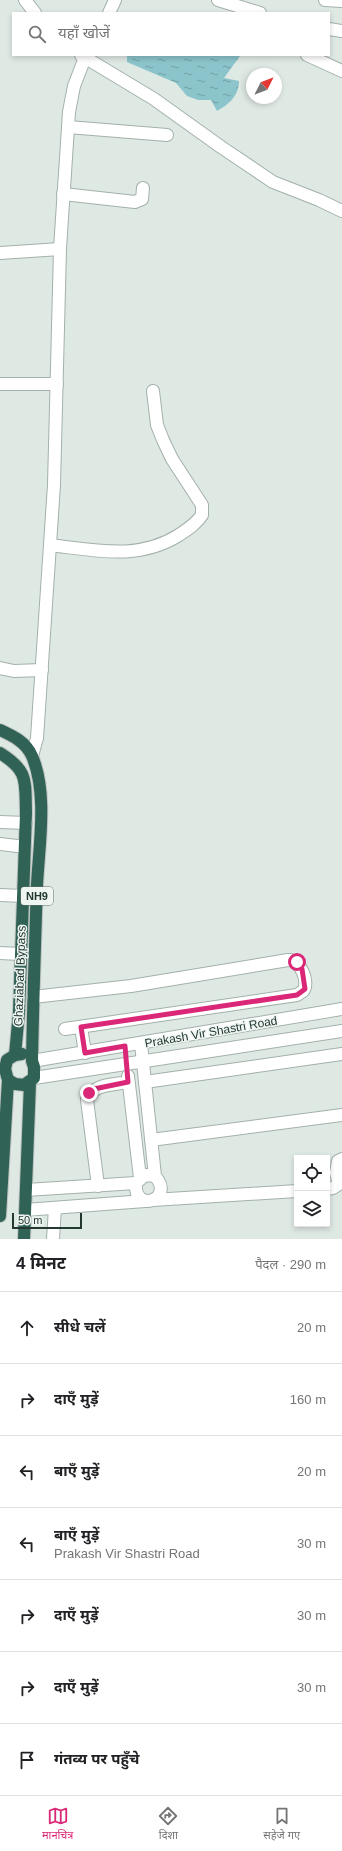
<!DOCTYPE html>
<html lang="hi">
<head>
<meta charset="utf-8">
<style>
  :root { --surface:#fff; --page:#f2f2f2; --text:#202124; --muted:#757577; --line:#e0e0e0; --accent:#db2777 }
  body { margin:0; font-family:Helvetica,"Noto Sans Devanagari",sans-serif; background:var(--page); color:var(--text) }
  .controls { position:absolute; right:12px; bottom:12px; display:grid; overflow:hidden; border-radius:0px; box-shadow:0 2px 6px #0003 }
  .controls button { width:36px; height:36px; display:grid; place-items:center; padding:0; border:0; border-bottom:1px solid var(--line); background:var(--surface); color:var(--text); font:20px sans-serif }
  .compass { position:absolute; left:246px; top:68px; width:36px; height:36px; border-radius:50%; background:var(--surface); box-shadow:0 2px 6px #0003; rotate:48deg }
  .scale { position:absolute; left:12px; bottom:10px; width:70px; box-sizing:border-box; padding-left:4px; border:2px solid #223831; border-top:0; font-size:11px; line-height:14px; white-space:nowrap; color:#223831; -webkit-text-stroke:3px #eff6f2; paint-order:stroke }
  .stop { position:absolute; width:12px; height:12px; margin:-9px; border:3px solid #db2777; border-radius:50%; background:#fff }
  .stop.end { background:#db2777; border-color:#fff; box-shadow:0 1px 4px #0008 }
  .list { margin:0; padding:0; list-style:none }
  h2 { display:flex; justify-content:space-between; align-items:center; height:52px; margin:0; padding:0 16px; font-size:17px }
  h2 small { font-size:13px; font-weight:400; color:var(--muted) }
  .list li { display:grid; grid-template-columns:26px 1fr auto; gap:12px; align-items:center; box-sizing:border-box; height:72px; padding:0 16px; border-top:1px solid var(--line) }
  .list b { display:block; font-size:15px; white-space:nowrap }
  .list p { margin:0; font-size:13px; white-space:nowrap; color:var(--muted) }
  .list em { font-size:13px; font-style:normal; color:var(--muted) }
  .icon { flex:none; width:22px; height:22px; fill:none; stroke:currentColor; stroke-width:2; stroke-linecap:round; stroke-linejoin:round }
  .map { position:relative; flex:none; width:342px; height:1239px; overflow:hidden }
  .search { position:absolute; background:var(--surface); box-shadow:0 2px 6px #0003; left:12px; right:12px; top:12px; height:44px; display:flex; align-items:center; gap:10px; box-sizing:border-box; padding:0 14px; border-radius:0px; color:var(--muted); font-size:15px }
  .sheet { height:556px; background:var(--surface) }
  nav { display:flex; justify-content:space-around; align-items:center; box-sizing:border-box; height:56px; border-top:1px solid var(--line); background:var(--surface); font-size:11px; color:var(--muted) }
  nav a { display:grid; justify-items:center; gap:2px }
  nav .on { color:var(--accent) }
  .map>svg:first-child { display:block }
  .water { fill:url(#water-ripples) }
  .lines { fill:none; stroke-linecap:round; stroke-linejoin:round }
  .minor-casing { stroke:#a3b0ab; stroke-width:14 }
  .highway-casing { stroke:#bdc3c1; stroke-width:14 }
  .minor { stroke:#fff; stroke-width:12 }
  .highway { stroke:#306255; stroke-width:12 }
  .route { stroke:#db2777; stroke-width:5 }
  .labels { text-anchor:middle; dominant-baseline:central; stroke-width:3; stroke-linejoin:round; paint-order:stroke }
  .shield { fill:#eff6f2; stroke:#60716b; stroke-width:1 }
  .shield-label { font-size:11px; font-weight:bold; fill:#223831 }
  .street-label { font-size:12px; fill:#223831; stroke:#eff6f2 }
</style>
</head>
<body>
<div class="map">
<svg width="342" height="1239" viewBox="0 0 342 1239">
  <defs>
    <pattern id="water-ripples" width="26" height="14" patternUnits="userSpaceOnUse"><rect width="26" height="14" fill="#8bc4cb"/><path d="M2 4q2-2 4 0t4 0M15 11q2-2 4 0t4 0" fill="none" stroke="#71a0a5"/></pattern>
  </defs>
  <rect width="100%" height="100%" fill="#dfe9e4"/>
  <path class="water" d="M127 55H239L240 56 224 78 239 81C239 96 228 105 217 111L211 100H198L187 96 176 83 127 62Z"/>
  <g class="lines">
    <defs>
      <g id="minor">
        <path d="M25 0 35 13"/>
        <path d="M218 0 260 13"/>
        <path d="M325 0 342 1"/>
        <path d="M109 13 115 0"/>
        <path d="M329 29 342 31"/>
        <path d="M81 55 154 99 221 147 273 182 319 200 342 211"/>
        <path d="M307 55 342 71"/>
        <path d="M68 127 167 135"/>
        <path d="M63 194 135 202 142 199 143 188"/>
        <path d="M0 253 60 249"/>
        <path d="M0 384H57"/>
        <path d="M50 545C95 550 138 561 179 535 188 529 196 524 202 515V505L172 459 163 440 157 425 153 391"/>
        <path d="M0 668 14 671 42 670"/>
        <path d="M32 756 37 738 54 485 60 249 69 112 74 86 86 55"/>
        <path d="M0 822 26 823"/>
        <path d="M0 844 25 847"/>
        <path d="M0 895 23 896"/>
        <path d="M0 953 20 954"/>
        <path d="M33 997 131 986 288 960C300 959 310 982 303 991L297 995 65 1029"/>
        <path d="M81 1027 85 1053"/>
        <path d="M141 1044 155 1176C176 1200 133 1214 136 1183L145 1175 155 1176"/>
        <path d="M32 1061 342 1009"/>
        <path d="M128 1076 140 1178"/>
        <path d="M34 1078 342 1031"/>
        <path d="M145 1082 342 1054"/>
        <path d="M151 1140 342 1115"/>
        <path d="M98 1186 87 1100C91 1084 114 1085 128 1082"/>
        <path d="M327 1189 333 1188 339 1184 336 1173 338 1161 342 1159"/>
        <path d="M26 1190 136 1183"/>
        <path d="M153 1200 297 1191"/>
        <path d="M25 1210 145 1201"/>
        <path d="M53 1239 55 1208"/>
      </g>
      <g id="highway">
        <path d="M0 730C13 736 26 742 32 756 48 793 39 845 37 885 35 944 33 1003 32 1061L34 1067V1078L24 1085 15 1084 8 1080"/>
        <path d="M0 753C29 771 25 781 26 813L19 1012 15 1055"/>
        <path d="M0 1216 8 1080 5 1069 7 1060 15 1055 22 1054"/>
        <path d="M24 1239 30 1082"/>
      </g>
    </defs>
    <use href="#minor" class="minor-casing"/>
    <use href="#highway" class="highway-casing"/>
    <use href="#minor" class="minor"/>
    <use href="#highway" class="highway"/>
  </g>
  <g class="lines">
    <path class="route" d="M89 1093 94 1089 128 1082 125 1046 85 1053 81 1027 297 995 305 989 302 969 297 962"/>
  </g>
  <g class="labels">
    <rect class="shield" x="21" y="887" width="32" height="18" rx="3"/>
    <g class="shield-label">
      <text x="37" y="896">NH9</text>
    </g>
    <g class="street-label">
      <text transform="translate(20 976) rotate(-88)">Ghaziabad Bypass</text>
      <text transform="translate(211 1032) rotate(-10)">Prakash Vir Shastri Road</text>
    </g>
  </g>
</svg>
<div class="controls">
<button><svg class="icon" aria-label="locate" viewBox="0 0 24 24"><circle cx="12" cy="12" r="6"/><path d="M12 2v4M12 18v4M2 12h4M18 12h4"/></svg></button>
<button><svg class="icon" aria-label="layers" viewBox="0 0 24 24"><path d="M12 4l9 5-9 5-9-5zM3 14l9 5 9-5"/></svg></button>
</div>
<svg class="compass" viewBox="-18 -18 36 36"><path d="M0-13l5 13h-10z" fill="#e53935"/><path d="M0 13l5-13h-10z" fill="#757577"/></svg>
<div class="scale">50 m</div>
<div class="stop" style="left:297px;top:962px"></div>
<div class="stop end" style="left:89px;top:1093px"></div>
<div class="search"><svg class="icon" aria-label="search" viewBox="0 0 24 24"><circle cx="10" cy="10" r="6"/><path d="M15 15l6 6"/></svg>यहाँ खोजें</div>
</div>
<section class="sheet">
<h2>4 मिनट<small>पैदल · 290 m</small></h2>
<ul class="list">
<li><svg class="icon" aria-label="ahead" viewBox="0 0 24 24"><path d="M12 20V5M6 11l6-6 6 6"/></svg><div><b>सीधे चलें</b></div><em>20 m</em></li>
<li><svg class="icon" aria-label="right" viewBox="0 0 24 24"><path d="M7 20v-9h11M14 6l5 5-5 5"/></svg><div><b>दाएँ मुड़ें</b></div><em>160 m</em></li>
<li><svg class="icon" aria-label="left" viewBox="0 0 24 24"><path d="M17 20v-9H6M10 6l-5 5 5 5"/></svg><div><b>बाएँ मुड़ें</b></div><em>20 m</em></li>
<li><svg class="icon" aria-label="left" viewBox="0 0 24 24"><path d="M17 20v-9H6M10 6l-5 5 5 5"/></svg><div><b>बाएँ मुड़ें</b><p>Prakash Vir Shastri Road</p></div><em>30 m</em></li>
<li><svg class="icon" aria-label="right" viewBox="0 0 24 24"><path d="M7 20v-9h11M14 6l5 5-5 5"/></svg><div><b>दाएँ मुड़ें</b></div><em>30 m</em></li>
<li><svg class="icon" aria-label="right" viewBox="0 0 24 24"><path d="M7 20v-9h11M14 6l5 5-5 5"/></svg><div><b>दाएँ मुड़ें</b></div><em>30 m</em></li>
<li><svg class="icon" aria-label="arrive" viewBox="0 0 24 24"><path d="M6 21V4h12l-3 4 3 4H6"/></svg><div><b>गंतव्य पर पहुँचे</b></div></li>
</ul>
</section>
<nav>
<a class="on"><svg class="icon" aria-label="map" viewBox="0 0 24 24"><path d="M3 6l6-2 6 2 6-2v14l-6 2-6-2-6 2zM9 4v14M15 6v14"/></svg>मानचित्र</a>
<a><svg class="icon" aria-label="directions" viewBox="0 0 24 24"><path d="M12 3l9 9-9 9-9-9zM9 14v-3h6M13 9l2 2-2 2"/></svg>दिशा</a>
<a><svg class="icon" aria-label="saved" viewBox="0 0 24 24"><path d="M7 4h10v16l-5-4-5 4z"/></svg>सहेजे गए</a>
</nav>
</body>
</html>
